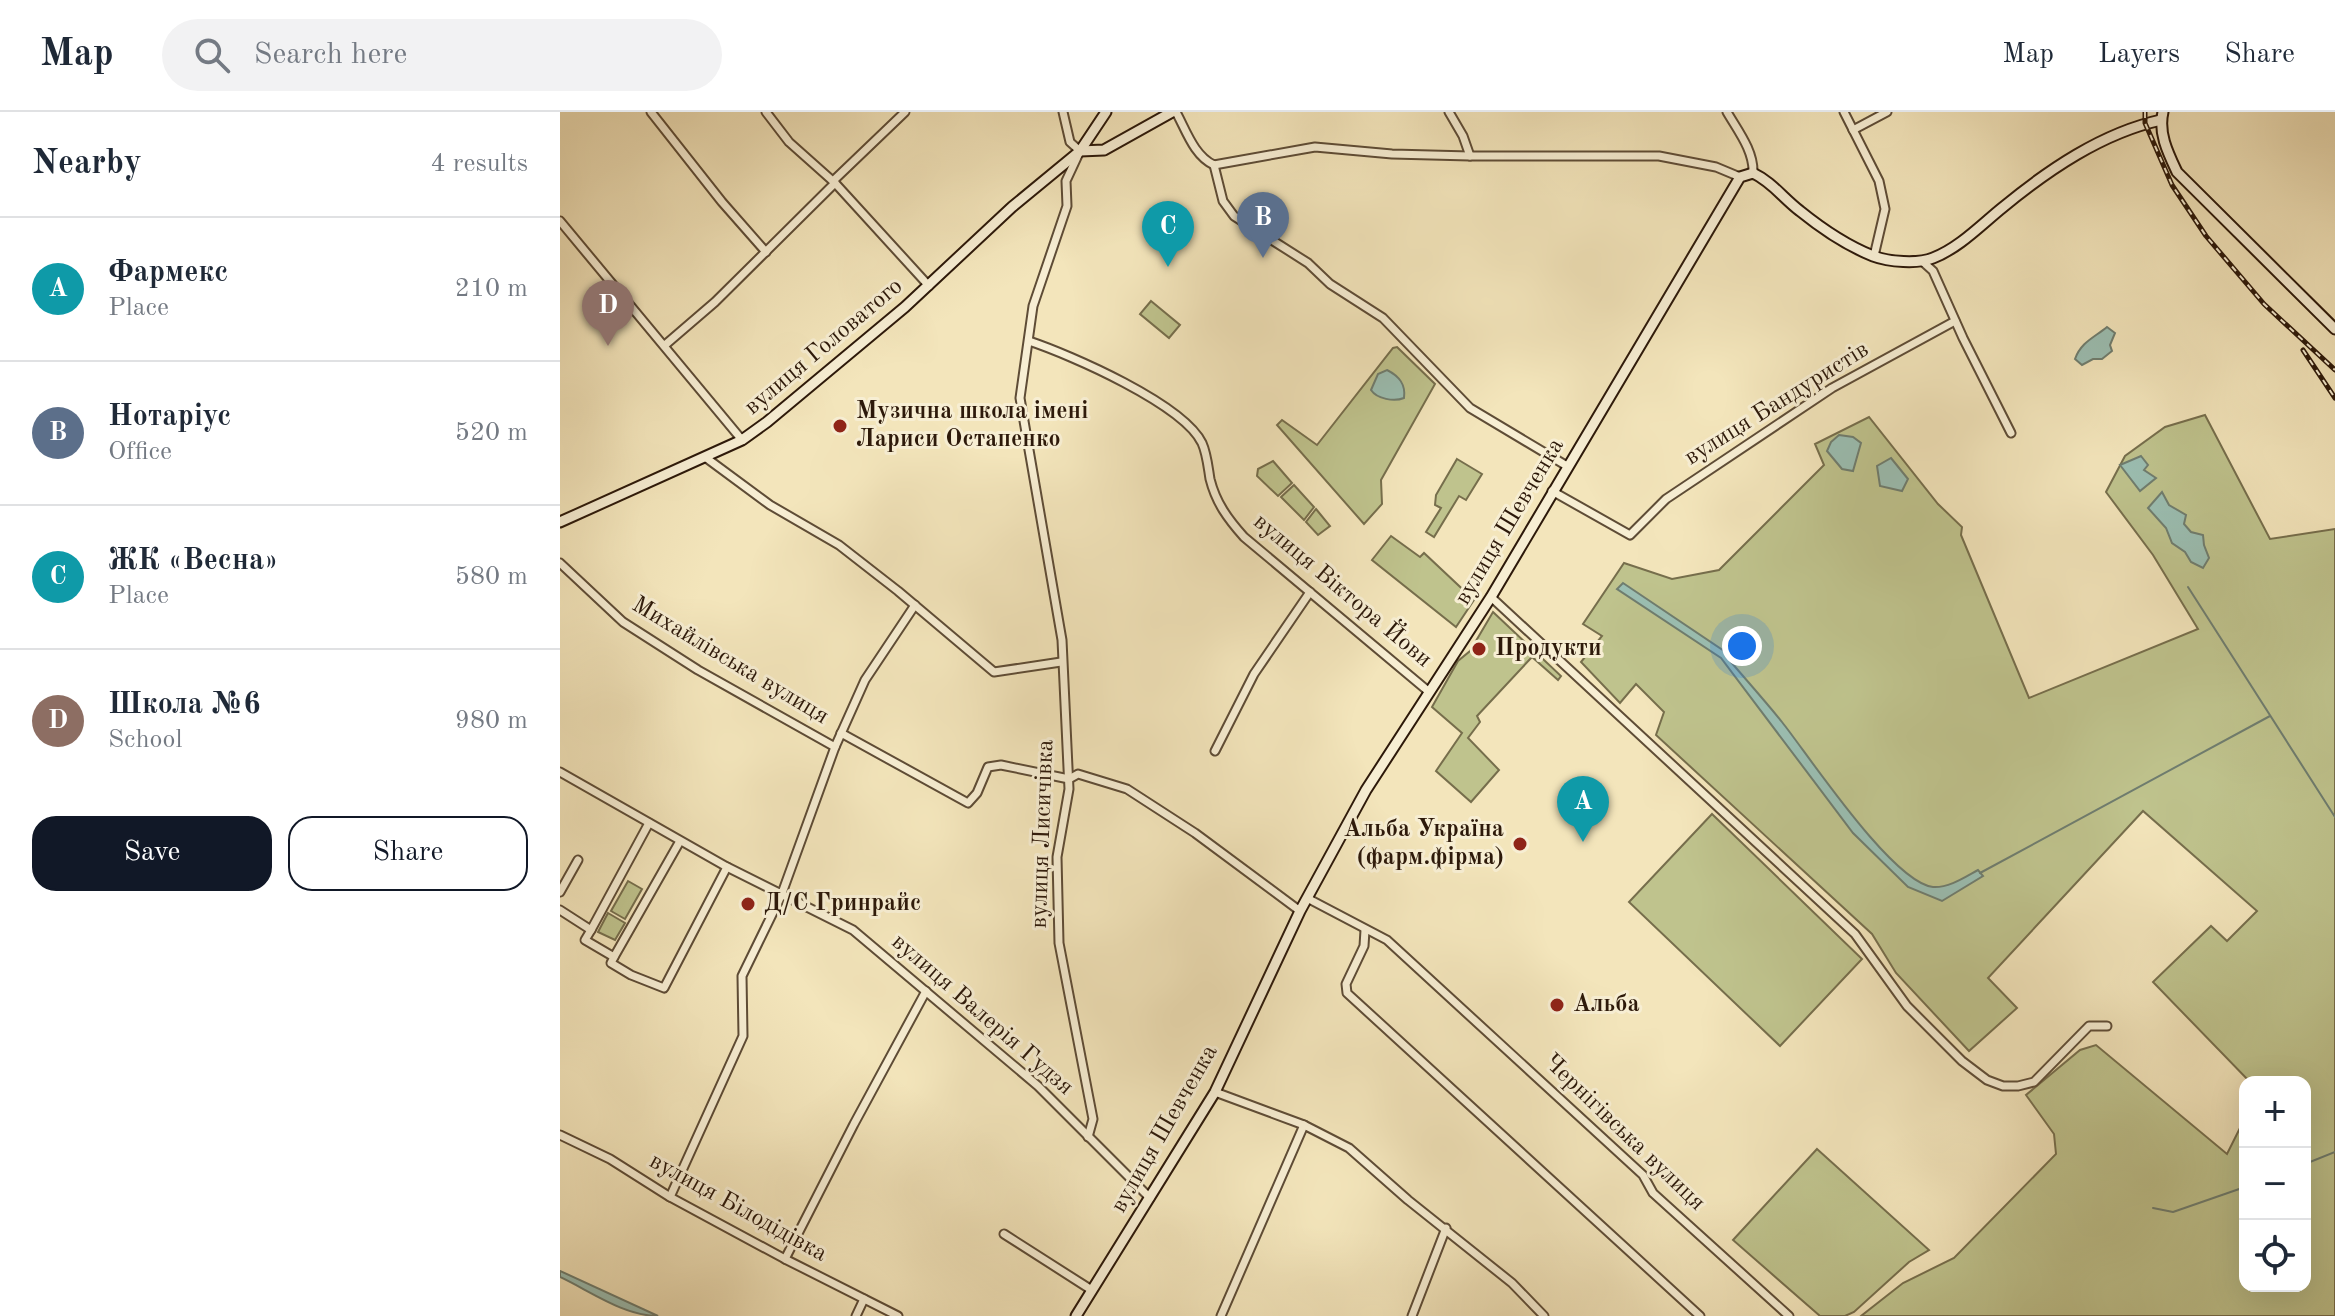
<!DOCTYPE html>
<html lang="en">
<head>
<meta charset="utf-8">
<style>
  :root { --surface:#fff; --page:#f2f2f3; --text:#1f2937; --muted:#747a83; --line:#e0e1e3; --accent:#111827 }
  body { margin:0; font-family:"Old Standard TT",serif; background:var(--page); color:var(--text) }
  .controls { position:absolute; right:24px; bottom:24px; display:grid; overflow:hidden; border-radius:16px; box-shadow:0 8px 32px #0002 }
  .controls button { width:72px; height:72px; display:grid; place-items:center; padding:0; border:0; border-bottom:2px solid var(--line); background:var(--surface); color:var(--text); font:40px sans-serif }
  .you { position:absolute; left:1182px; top:534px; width:28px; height:28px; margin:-20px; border:6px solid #fff; border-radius:50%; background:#1a73e8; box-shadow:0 0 0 12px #1a73e833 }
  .badge { display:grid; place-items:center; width:52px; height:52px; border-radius:50%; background:var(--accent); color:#fff; font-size:26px; font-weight:700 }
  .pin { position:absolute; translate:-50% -66px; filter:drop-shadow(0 2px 4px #0008) }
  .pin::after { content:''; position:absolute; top:42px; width:28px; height:24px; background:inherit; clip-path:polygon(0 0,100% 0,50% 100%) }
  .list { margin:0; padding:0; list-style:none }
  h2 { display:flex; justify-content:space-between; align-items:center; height:104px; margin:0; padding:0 32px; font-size:34px }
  h2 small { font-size:26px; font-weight:400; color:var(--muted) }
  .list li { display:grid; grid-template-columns:52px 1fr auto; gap:24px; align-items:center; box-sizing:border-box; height:144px; padding:0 32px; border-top:2px solid var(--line) }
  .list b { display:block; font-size:30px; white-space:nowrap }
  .list p { margin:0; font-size:26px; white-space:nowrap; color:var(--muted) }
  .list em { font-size:26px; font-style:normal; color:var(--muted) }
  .actions { display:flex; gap:16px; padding:24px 32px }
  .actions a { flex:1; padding:18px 0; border:2px solid var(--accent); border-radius:24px; text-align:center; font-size:28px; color:var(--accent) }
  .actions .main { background:var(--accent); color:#fff }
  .icon { flex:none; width:44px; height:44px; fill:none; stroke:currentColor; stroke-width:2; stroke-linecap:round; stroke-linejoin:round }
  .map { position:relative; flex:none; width:1775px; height:1204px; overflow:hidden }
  header { display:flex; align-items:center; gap:48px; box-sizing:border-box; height:112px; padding:0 40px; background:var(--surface); border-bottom:2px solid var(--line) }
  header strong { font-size:38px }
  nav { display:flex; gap:44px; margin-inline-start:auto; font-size:28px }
  .search { width:560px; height:72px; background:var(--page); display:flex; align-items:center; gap:20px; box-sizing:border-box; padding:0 28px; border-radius:44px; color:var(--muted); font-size:30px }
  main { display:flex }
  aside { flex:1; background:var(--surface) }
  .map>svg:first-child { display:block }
  .green { fill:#bfc38d; stroke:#766e4c; stroke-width:2 }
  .water { fill:#9bbfb3; stroke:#6f7d6f; stroke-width:2 }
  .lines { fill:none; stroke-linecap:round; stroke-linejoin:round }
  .stream { stroke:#6f7d6f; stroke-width:2 }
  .street-casing { stroke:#5e4c36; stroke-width:11 }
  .secondary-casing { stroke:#2d190a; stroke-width:13 }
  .street { stroke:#f7eed3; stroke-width:7 }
  .secondary { stroke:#f7eed3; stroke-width:9 }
  .rail-casing { stroke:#2d190a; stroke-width:5 }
  .rail { stroke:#f7eed3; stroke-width:2; stroke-dasharray:6; stroke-linecap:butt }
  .poi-dot { fill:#8f2418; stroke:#f7eed3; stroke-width:3 }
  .labels { text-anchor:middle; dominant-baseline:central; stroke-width:6; stroke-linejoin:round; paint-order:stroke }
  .street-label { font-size:24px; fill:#2d190a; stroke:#f7eed3 }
  .poi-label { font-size:24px; font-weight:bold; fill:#2d190a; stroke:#f7eed3; text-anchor:start }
</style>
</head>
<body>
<header>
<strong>Map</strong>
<div class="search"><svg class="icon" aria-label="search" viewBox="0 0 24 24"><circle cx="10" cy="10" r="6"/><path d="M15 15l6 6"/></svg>Search here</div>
<nav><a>Map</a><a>Layers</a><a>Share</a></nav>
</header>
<main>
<aside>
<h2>Nearby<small>4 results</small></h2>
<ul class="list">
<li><span class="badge" style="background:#0f9aa8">A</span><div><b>Фармекс</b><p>Place</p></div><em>210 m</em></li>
<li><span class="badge" style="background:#5c6f8a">B</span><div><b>Нотаріус</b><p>Office</p></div><em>520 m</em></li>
<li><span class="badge" style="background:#0f9aa8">C</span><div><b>ЖК «Весна»</b><p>Place</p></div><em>580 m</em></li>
<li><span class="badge" style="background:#8d6e63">D</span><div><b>Школа №6</b><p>School</p></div><em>980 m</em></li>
</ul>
<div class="actions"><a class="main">Save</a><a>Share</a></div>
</aside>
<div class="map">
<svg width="1775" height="1204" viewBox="0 0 1775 1204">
  <rect width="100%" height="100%" fill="#f3e5bb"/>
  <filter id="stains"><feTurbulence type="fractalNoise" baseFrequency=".0025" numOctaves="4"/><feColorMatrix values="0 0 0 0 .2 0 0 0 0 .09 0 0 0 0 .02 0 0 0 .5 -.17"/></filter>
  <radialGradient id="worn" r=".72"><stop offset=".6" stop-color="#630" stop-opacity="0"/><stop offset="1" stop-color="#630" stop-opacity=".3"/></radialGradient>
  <g class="green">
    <path d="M591 189 620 213 609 226 580 202Z"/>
    <path d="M837 235 875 272 821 368 822 392 804 412 717 313 722 308 757 333 833 236Z"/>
    <path d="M1645 303 1710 427 1775 417V1204H1301L1343 1171 1394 1146 1496 1042 1494 1022 1466 983 1520 938 1536 933 1667 1042 1685 1006V1174H1745V970H1690L1593 870 1651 814 1667 829 1697 799 1583 699 1428 866 1457 896 1409 939 1336 861 1312 822 1096 623 1104 600 1076 572 1060 591 1021 550 1042 524 1023 512 1064 451 1112 467 1159 458 1264 353 1255 332 1309 305 1378 392 1402 415 1401 423 1469 586 1638 517 1593 443 1546 380 1565 344 1605 315Z"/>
    <path d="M897 347 922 362 906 388 899 384 874 425 866 420 881 396 875 393 876 383Z"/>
    <path d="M713 349 732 371 718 384 697 364 698 357Z"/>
    <path d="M734 373 754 395 744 408 721 385Z"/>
    <path d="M756 397 770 414 758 423 746 410Z"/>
    <path d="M831 424 860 445 864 441 914 488 896 515 812 448Z"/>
    <path d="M933 500 1001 564 998 568 972 545 917 604 920 610 908 626 939 658 911 690 876 659 902 621 872 595 898 549 910 539Z"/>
    <path d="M1152 702 1302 847 1220 934 1069 790Z"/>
    <path d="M68 769 82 777 65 807 51 799Z"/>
    <path d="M48 801 65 811 55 828 38 820Z"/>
    <path d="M1257 1037 1369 1138 1349 1150 1294 1200 1285 1204H1260L1173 1128Z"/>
  </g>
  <g class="water">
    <path d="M1547 215 1555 221 1550 233 1552 239 1542 247H1533L1522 253 1515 247C1521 230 1535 225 1547 215Z"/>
    <path d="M827 258C839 264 846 272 844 286 834 290 817 287 811 278L818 262Z"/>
    <path d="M1279 323 1293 325 1301 331 1293 359 1282 357 1267 339 1271 330Z"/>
    <path d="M1581 344 1588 353 1584 358 1596 366 1580 379 1560 353Z"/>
    <path d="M1331 346 1348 367 1342 379 1320 374 1317 354Z"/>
    <path d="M1602 380 1609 393 1626 403 1624 412 1631 420 1643 423 1644 433 1649 446 1643 456 1631 450 1625 440 1612 431 1606 416 1588 396Z"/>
    <path d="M1063 471 1167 541 1171 550C1188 570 1206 590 1222 610 1249 644 1332 770 1373 775 1389 776 1405 765 1418 758L1423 764 1382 789 1348 775 1293 721 1161 546 1057 477Z"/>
    <path d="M0 1159 98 1204C64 1204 30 1179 0 1165Z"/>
  </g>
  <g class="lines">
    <g class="stream">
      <path d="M1628 475 1775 705"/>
      <path d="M1420 761 1710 604"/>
      <path d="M1745 1052 1775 1040"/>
      <path d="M1593 1096 1613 1100 1685 1075"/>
    </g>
    <defs>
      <g id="street">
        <path d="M91 0 162 90 206 140"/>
        <path d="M206 0 229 30 275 71 369 174"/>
        <path d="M503 0 510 30 520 39 506 69 507 94 473 194 460 286 502 528 509 677 497 745 499 831 533 1007 528 1025"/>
        <path d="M616 0C626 18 634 44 654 53L755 35 832 42 910 44H1099L1156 55 1180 65"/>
        <path d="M889 0 903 24 910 44"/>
        <path d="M1167 0C1178 19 1194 39 1193 61"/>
        <path d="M1284 0 1319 69 1325 97 1314 144"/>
        <path d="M1293 18 1327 0"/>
        <path d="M654 53 663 89 674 104 748 151 770 172 823 206 910 296 1007 354"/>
        <path d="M273 69 345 0"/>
        <path d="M0 109 182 328"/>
        <path d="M1363 150 1373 159 1403 226 1451 321"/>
        <path d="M469 229C511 243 623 292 642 331 647 342 648 355 650 367 656 391 668 407 684 425L868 579"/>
        <path d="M105 233 155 190 275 71"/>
        <path d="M145 345 210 393 279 433 338 479 434 560 501 550"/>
        <path d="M992 379 1070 423 1106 387 1272 276 1395 209"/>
        <path d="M0 451 63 510 138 558 275 635"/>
        <path d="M931 485 1295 822 1347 894 1402 949 1427 968 1443 974H1458L1474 970 1529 914H1547"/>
        <path d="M281 621 408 691 417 681 428 655 441 653 509 667 518 662 567 677 635 721 740 799"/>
        <path d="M655 639 694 562 750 480"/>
        <path d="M0 660 167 755 293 818 478 974 590 1086"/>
        <path d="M0 780 18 748"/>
        <path d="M747 786 827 828 1083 1063 1093 1081 1229 1204"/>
        <path d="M0 798 31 818 89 711"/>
        <path d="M31 818 25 828 54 845 120 729"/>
        <path d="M805 818 804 834 786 872 787 881 1140 1204"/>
        <path d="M54 845 51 851 71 863 104 876 167 755"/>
        <path d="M655 980 744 1013"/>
        <path d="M0 1023 50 1047 110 1085 225 1147 338 1204"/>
        <path d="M110 1085 183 924 182 864 221 784 275 635 305 568 355 493"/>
        <path d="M444 1122 530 1177"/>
        <path d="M225 1147 294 1012 366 879"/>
        <path d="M296 1204 304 1187"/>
        <path d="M661 1204 744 1013 789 1036 848 1088 952 1171 984 1204"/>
        <path d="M852 1204 886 1116"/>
      </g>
      <g id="secondary">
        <path d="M1603 0C1598 21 1608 41 1617 60L1775 217"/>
        <path d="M520 39 546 0"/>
        <path d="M0 410 182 328 207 310 345 195 452 95 520 39 544 38 612 0"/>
        <path d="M516 1204 655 980 740 799 806 678 931 485 1180 65 1193 61C1212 70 1223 86 1240 99 1261 116 1288 134 1313 144 1329 150 1358 152 1373 146 1399 136 1421 113 1442 96 1488 58 1542 21 1601 8"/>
      </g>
    </defs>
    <use href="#street" class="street-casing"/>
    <use href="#secondary" class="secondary-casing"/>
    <use href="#street" class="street"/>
    <use href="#secondary" class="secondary"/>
    <defs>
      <g id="rail">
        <path d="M1585 0V11L1612 73 1646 124 1704 192 1775 258"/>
        <path d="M1743 238 1775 286"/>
      </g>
    </defs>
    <use href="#rail" class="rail-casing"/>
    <use href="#rail" class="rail"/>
  </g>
  <g class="poi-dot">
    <circle cx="280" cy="314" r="8"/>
    <circle cx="919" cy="537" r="8"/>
    <circle cx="960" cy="732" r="8"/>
    <circle cx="188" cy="792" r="8"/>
    <circle cx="997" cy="893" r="8"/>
  </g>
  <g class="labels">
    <g class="street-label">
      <text transform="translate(264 235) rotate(-40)">вулиця Головатого</text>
      <text transform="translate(1217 292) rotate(-32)">вулиця Бандуристів</text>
      <text transform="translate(950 410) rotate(-59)">вулиця Шевченка</text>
      <text transform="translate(782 479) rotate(40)">вулиця Віктора Йови</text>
      <text transform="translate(170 549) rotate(31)">Михайлівська вулиця</text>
      <text transform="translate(483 722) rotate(-88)">вулиця Лисичівка</text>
      <text transform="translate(422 903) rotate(41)">вулиця Валерія Гудзя</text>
      <text transform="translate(605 1017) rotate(-60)">вулиця Шевченка</text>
      <text transform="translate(1064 1021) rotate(44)">Чернігівська вулиця</text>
      <text transform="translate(178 1096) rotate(29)">вулиця Білодідівка</text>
    </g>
    <g class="poi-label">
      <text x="296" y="300">Музична школа імені<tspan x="296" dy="28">Лариси Остапенко</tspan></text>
      <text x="935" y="537">Продукти</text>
      <text x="944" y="718" text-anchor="end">Альба Україна<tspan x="944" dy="28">(фарм.фірма)</tspan></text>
      <text x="204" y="792">Д/С Гринрайс</text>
      <text x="1013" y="893">Альба</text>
    </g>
  </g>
  <rect width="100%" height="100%" filter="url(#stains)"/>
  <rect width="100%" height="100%" fill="url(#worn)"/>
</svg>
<div class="controls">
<button>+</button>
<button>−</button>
<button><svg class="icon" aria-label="locate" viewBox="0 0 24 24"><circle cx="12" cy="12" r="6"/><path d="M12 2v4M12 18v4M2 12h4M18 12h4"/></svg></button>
</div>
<div class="you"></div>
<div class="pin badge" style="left:1023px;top:730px;background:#0f9aa8">A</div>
<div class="pin badge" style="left:703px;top:146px;background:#5c6f8a">B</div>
<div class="pin badge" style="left:608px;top:155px;background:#0f9aa8">C</div>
<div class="pin badge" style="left:48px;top:234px;background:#8d6e63">D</div>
</div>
</main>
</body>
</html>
